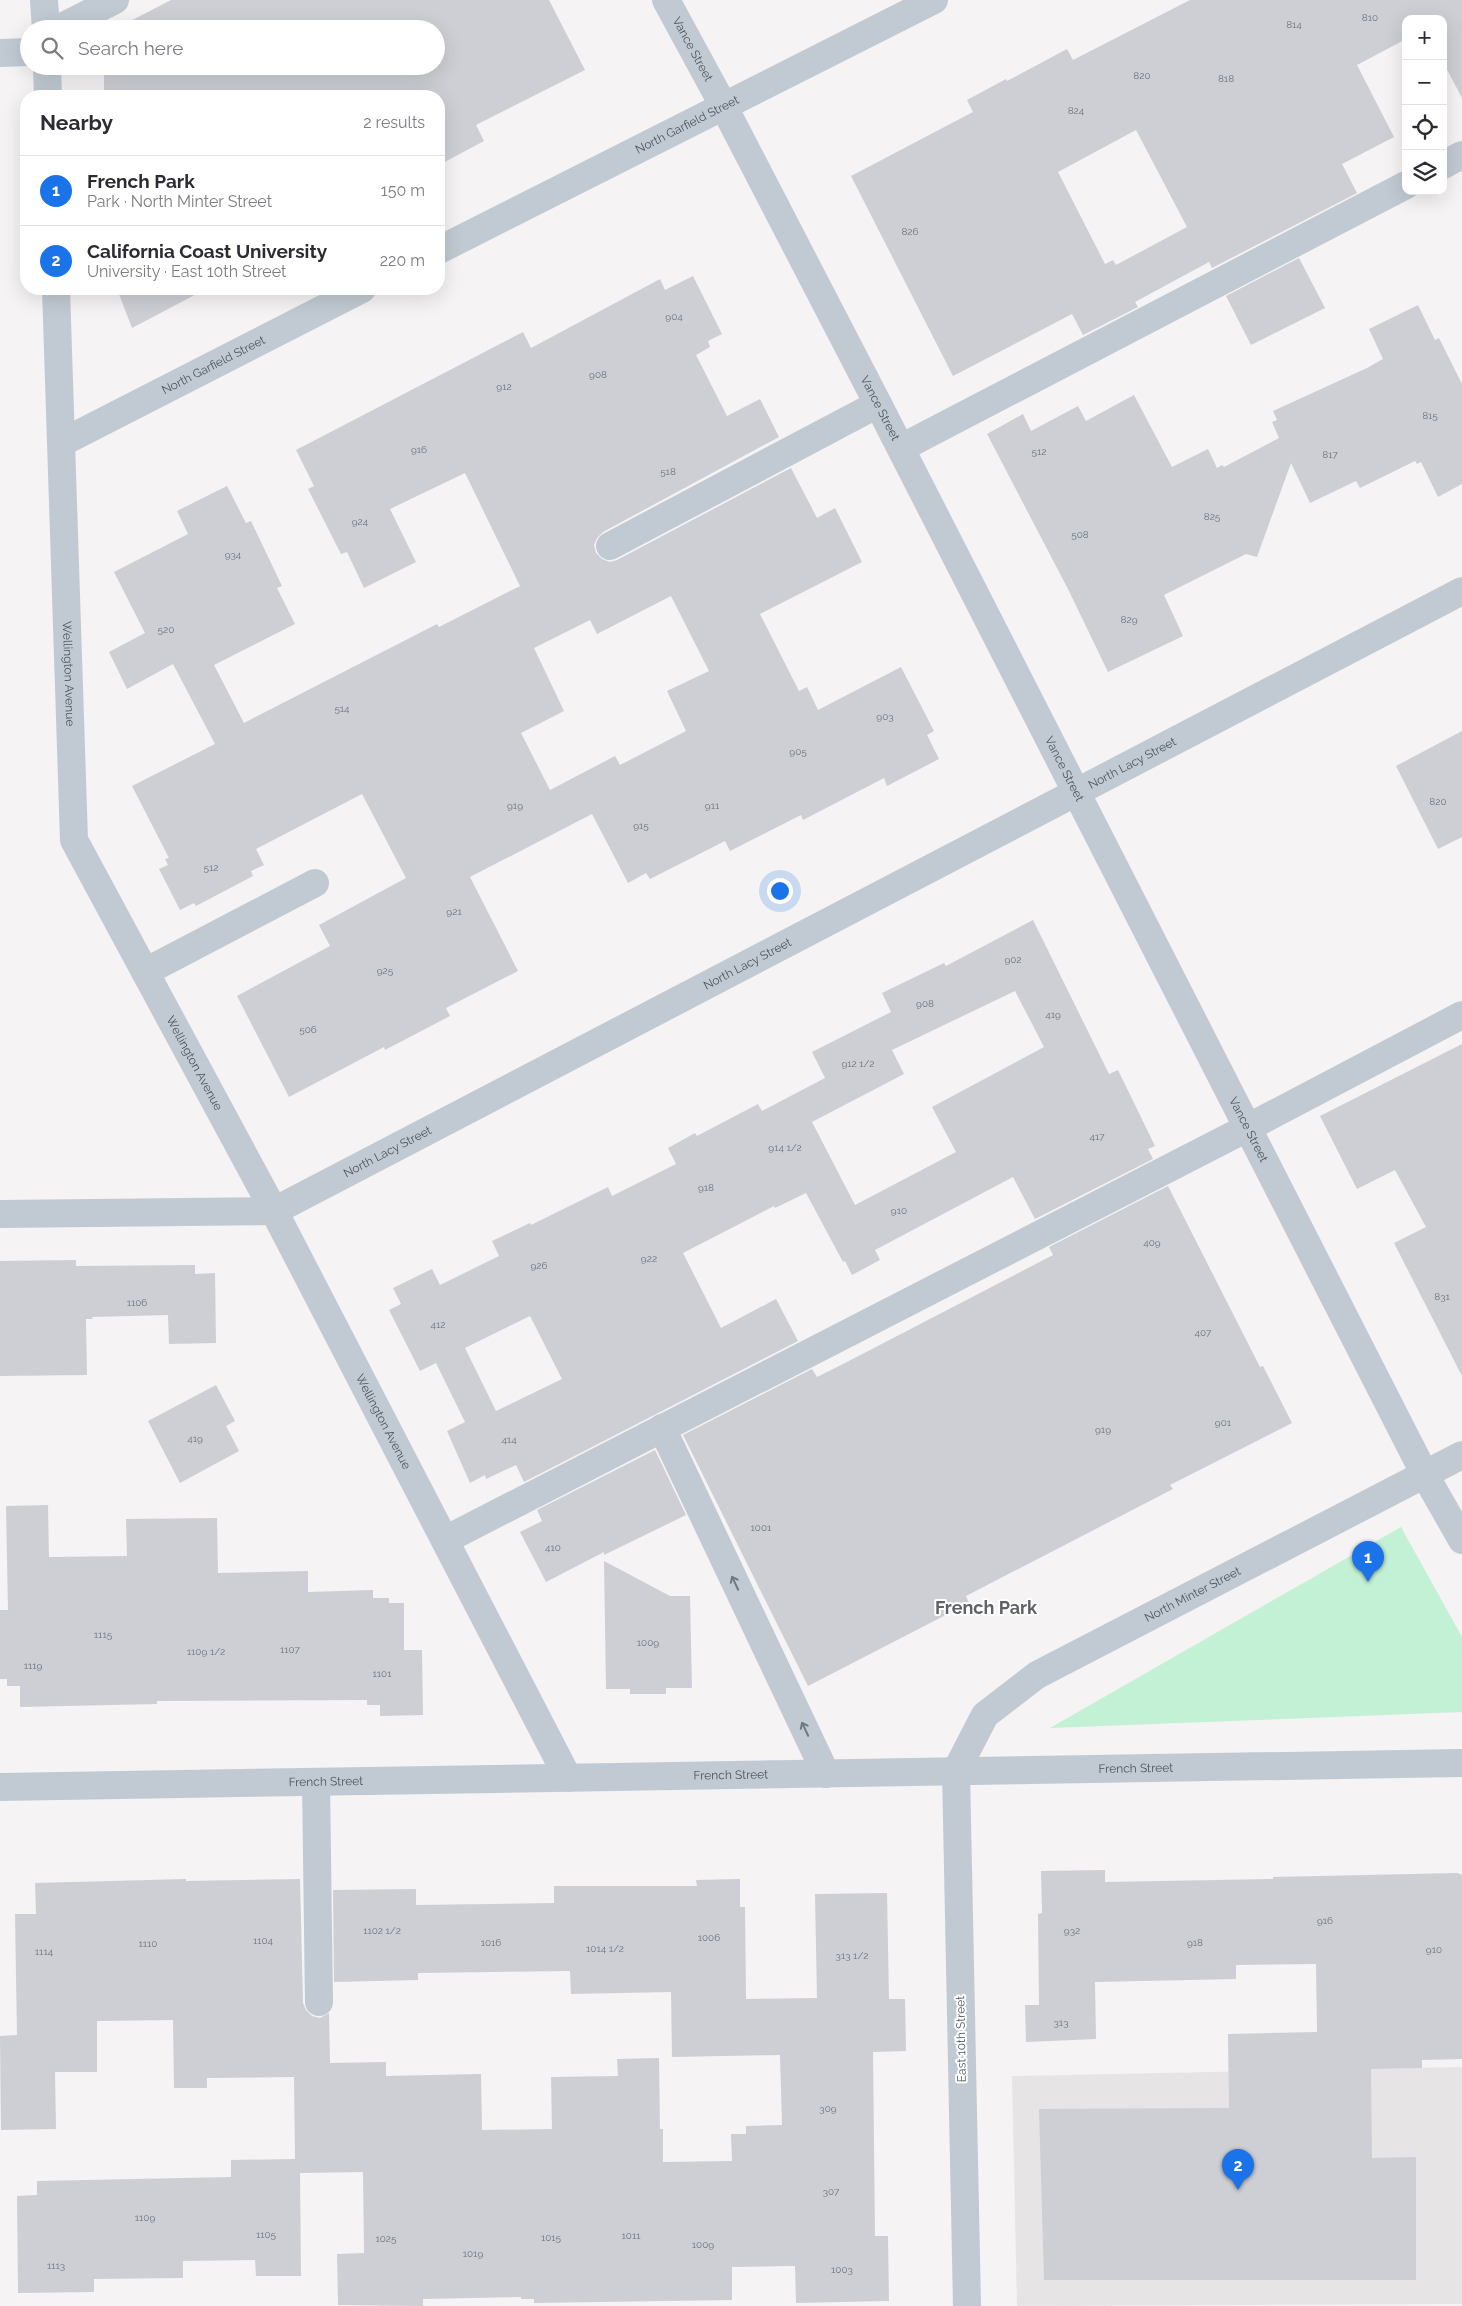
<!DOCTYPE html>
<html lang="en">
<head>
<meta charset="utf-8">
<style>
  :root { --surface:#fff; --page:#f7f7f7; --text:#2b2b33; --muted:#7c7c81; --line:#e1e1e2; --accent:#1a73e8 }
  body { margin:0; font-family:Raleway,sans-serif; background:var(--page); color:var(--text) }
  .controls { position:absolute; right:15px; top:15px; display:grid; overflow:hidden; border-radius:10px; box-shadow:0 5px 20px #0002 }
  .controls button { width:45px; height:45px; display:grid; place-items:center; padding:0; border:0; border-bottom:1px solid var(--line); background:var(--surface); color:var(--text); font:25px sans-serif }
  .you { position:absolute; left:779px; top:890px; width:18px; height:18px; margin:-12px; border:4px solid #fff; border-radius:50%; background:#1a73e8; box-shadow:0 0 0 8px #1a73e833 }
  .badge { display:grid; place-items:center; width:32px; height:32px; border-radius:50%; background:var(--accent); color:#fff; font-size:16px; font-weight:700 }
  .pin { position:absolute; translate:-50% -41px; filter:drop-shadow(0 1px 2px #0008) }
  .pin::after { content:''; position:absolute; top:26px; width:18px; height:15px; background:inherit; clip-path:polygon(0 0,100% 0,50% 100%) }
  .list { margin:0; padding:0; list-style:none }
  h2 { display:flex; justify-content:space-between; align-items:center; height:65px; margin:0; padding:0 20px; font-size:21px }
  h2 small { font-size:16px; font-weight:400; color:var(--muted) }
  .list li { display:grid; grid-template-columns:32px 1fr auto; gap:15px; align-items:center; box-sizing:border-box; height:70px; padding:0 20px; border-top:1px solid var(--line) }
  .list b { display:block; font-size:19px; white-space:nowrap }
  .list p { margin:0; font-size:16px; white-space:nowrap; color:var(--muted) }
  .list em { font-size:16px; font-style:normal; color:var(--muted) }
  .icon { flex:none; width:28px; height:28px; fill:none; stroke:currentColor; stroke-width:2; stroke-linecap:round; stroke-linejoin:round }
  .map { position:relative; flex:none; width:1462px; height:2306px; overflow:hidden }
  .search { position:absolute; background:var(--surface); box-shadow:0 5px 20px #0002; left:20px; top:20px; width:425px; height:55px; display:flex; align-items:center; gap:12px; box-sizing:border-box; padding:0 18px; border-radius:28px; color:var(--muted); font-size:19px }
  .panel { position:absolute; background:var(--surface); box-shadow:0 5px 20px #0002; left:20px; top:90px; width:425px; height:205px; border-radius:20px }
  .map>svg:first-child { display:block }
  .education { fill:#e6e4e5 }
  .green { fill:#c3f1d5 }
  .building { fill:#cdcfd5; fill-rule:evenodd }
  .lines { fill:none; stroke-linecap:round; stroke-linejoin:round }
  .minor { stroke:#c1cad2; stroke-width:28 }
  .oneway { stroke:#6e7983 }
  .labels { text-anchor:middle; dominant-baseline:central; stroke-width:4; stroke-linejoin:round; paint-order:stroke }
  .number-label { font-size:10px; fill:#6b747e }
  .street-label { font-size:12px; fill:#4a5661; stroke:#fff }
  .district-label { font-size:18px; font-weight:bold; fill:#5f6368; stroke:#fff }
</style>
</head>
<body>
<div class="map">
<svg width="1462" height="2306" viewBox="0 0 1462 2306">
  <rect width="100%" height="100%" fill="#f5f3f3"/>
  <path class="education" d="M1462 2067V2304L1017 2306 1012 2076Z"/>
  <path class="green" d="M1401 1527 1462 1637V1712L1050 1728Z"/>
  <g class="building">
    <path d="M171 0H549L585 70 476 125 484 141 439 165V96H104V66H436V29H115Z"/>
    <path d="M1190 0H1462V98L1443 62V19H1406V39L1357 65 1394 137 1342 164 1357 193 1212 268 1209 262 1135 302 1138 307 1083 335 1072 314 953 376 851 176 973 112 967 100 1006 79 1007 81 1067 49 1073 60ZM1136 130 1187 227 1116 265 1113 260 1105 264 1058 172Z"/>
    <path d="M1299 258 1325 308 1251 345 1226 296Z"/>
    <path d="M693 276 722 334 708 341 710 347 696 355 727 416 760 399 779 437 603 532 597 538 594 545 596 553 602 559 610 562 617 560 791 468 817 518 835 508 862 562 760 614 799 691 807 687 818 710 901 667 934 731 927 735 939 759 887 786 884 778 803 820 801 815 730 851 725 841 650 879 646 873 628 883 592 814 470 877 518 971 446 1008 450 1016 385 1050 384 1047 289 1097 237 996 330 946 319 925 406 878 362 794 256 849 264 865 251 871 253 876 196 906 194 903 180 910 159 869 168 865 165 859 169 858 132 786 215 744 173 664 127 689 109 652 145 633 114 572 188 534 177 511 227 486 246 523 251 521 282 586 277 588 295 624 214 665 244 723 437 624 439 627 520 586 465 473 390 509 416 562 364 588 347 552 341 554 308 489 314 486 296 450 523 332 531 348 660 279 665 290ZM671 596 709 671 667 691 686 731 620 765 615 756 550 790 521 733 564 711 534 648 590 620 597 634Z"/>
    <path d="M117 289H206L132 328Z"/>
    <path d="M1418 305 1435 340 1439 338 1462 384V484L1438 497 1421 462 1417 464 1415 461 1360 488 1356 481 1310 503 1291 463 1257 557 1246 554 1164 595 1183 636 1108 672 1069 591 987 434 1023 414 1031 431 1078 406 1086 421 1134 395 1172 467 1208 449 1217 468 1222 465 1224 467 1279 438 1272 422 1277 420 1273 411 1367 368 1383 359 1369 329Z"/>
    <path d="M1462 731V837L1438 849 1396 766Z"/>
    <path d="M1033 920 1109 1074 1118 1070 1155 1146 1148 1149 1153 1159 1035 1219 1013 1177 875 1250 880 1260 852 1275 845 1261 843 1262 806 1193 775 1208 774 1206 683 1253 721 1328 776 1299 798 1341 524 1482 516 1465 486 1479 485 1475 470 1483 447 1431 465 1422 436 1363 420 1371 389 1310 401 1304 393 1288 432 1269 440 1285 499 1256 492 1241 530 1223 531 1225 608 1187 612 1196 676 1164 668 1148 695 1133 697 1136 758 1104 762 1111 825 1078 812 1052 891 1012 882 993 944 963 946 966ZM1015 991 1044 1047 932 1107 956 1152 855 1205 812 1122 904 1074 892 1050ZM530 1316 562 1379 496 1411 465 1348Z"/>
    <path d="M1462 1044V1376L1394 1243 1426 1227 1395 1170 1357 1189 1320 1116Z"/>
    <path d="M1168 1186 1260 1367 1263 1366 1292 1423 1170 1485 1173 1489 966 1596 969 1603 808 1686 683 1435 812 1369 817 1377 845 1363 1053 1255 1049 1247Z"/>
    <path d="M76 1260V1266L195 1265V1274L215 1273 216 1343 169 1344 168 1315 92 1317 93 1319H86L87 1375 0 1376V1261Z"/>
    <path d="M216 1385 235 1421 226 1426 239 1451 180 1483 148 1421Z"/>
    <path d="M655 1450 686 1515 604 1555V1552L546 1582 520 1532 542 1521 537 1510Z"/>
    <path d="M48 1505 49 1557 127 1556 126 1519 217 1518 218 1573 308 1571V1592L373 1590V1598H389V1603H404V1650H422L423 1715 380 1716V1705H367V1700L157 1701V1704L20 1707V1686H7V1679H0V1610H8L6 1506Z"/>
    <path d="M604 1561 670 1596H690L692 1688H666V1694H630V1689H606Z"/>
    <path d="M1105 1870V1882L1273 1879V1877L1458 1873 1462 1875V2059L1422 2060V2068L1371 2069 1372 2158 1416 2157V2280H1044L1039 2109 1229 2108 1228 2034 1317 2032 1316 1964 1236 1965V1979L1095 1982 1096 2039 1026 2042 1025 2005H1039L1038 1914 1042 1913 1041 1871Z"/>
    <path d="M186 1879V1881L300 1879 303 2003 306 2010 312 2016 320 2018 329 2013 330 2063 386 2062V2076L481 2074 482 2130 552 2129 551 2077 618 2076 617 2059 659 2058 660 2129H663V2162L732 2161 731 2134H746V2126L782 2125 780 2055 672 2057 671 1992 571 1994 570 1971 418 1973V1980L334 1982 333 1890 416 1889V1905L554 1903V1886H697L696 1880 740 1879V1907H745L746 1999 817 1998 815 1894 887 1893 889 1999H905L906 2051 873 2052 875 2236H888L889 2301 796 2303 795 2266 732 2267V2300L534 2303V2299H521V2297L423 2299V2306L338 2305 337 2254 364 2253 363 2172 300 2173 301 2276H256L255 2260 183 2261V2278L94 2279V2292L18 2293 17 2196 37 2195V2181L231 2177V2160L295 2159 294 2077 207 2078V2088H174L173 2020 97 2021V2072H55L56 2129 1 2130 0 2036 17 2035 15 1914H36L35 1883Z"/>
  </g>
  <g class="lines">
    <g class="minor">
      <path d="M44 0 46 29"/>
      <path id="s1" d="M666 0 723 105 878 404 1425 1475 1462 1540"/>
      <path d="M58 29 115 0"/>
      <path d="M0 53 29 52"/>
      <path d="M47 66 48 96"/>
      <path d="M1443 165 1462 155"/>
      <path id="s2" d="M439 250 934 0"/>
      <path id="s3" d="M56 289 74 840 274 1211 568 1778"/>
      <path id="s4" d="M63 442 362 289"/>
      <path d="M901 448 1406 185"/>
      <path d="M610 546 878 404"/>
      <path d="M145 972 315 883"/>
      <path id="s5" d="M0 1214 274 1211 1462 591"/>
      <path d="M662 1428 826 1774"/>
      <path d="M445 1540 1249 1127 1462 1015"/>
      <path d="M316 1782 319 2002"/>
      <path id="s6" d="M0 1787 1462 1763"/>
      <path id="s7" d="M967 2306 956 1771 985 1715 1037 1675 1462 1455"/>
    </g>
  </g>
  <defs><path id="oneway-shaft" d="M-6 0H5M1.5-3L5.5 0L1.5 3" fill="none" stroke-width="1.6" stroke-linecap="round" stroke-linejoin="round" transform="scale(1.25)"/></defs>
  <g class="oneway">
    <use href="#oneway-shaft" transform="translate(735 1583) rotate(-115)"/>
    <use href="#oneway-shaft" transform="translate(805 1729) rotate(-115)"/>
  </g>
  <g class="labels">
    <g class="number-label">
      <text x="1370" y="17">810</text>
      <text x="1294" y="24">814</text>
      <text x="1142" y="75">820</text>
      <text x="1226" y="78">818</text>
      <text x="1076" y="110">824</text>
      <text x="910" y="231">826</text>
      <text x="674" y="316">904</text>
      <text x="598" y="374">908</text>
      <text x="504" y="386">912</text>
      <text x="1430" y="415">815</text>
      <text x="419" y="449">916</text>
      <text x="1039" y="451">512</text>
      <text x="1330" y="454">817</text>
      <text x="668" y="471">518</text>
      <text x="1212" y="516">825</text>
      <text x="360" y="521">924</text>
      <text x="1080" y="534">508</text>
      <text x="233" y="554">934</text>
      <text x="1129" y="619">829</text>
      <text x="166" y="629">520</text>
      <text x="342" y="708">514</text>
      <text x="885" y="716">903</text>
      <text x="798" y="751">905</text>
      <text x="1438" y="801">820</text>
      <text x="515" y="805">919</text>
      <text x="712" y="805">911</text>
      <text x="641" y="825">915</text>
      <text x="211" y="867">512</text>
      <text x="454" y="911">921</text>
      <text x="1013" y="959">902</text>
      <text x="385" y="970">925</text>
      <text x="925" y="1003">908</text>
      <text x="1053" y="1014">419</text>
      <text x="308" y="1029">506</text>
      <text x="858" y="1063">912 1/2</text>
      <text x="1097" y="1136">417</text>
      <text x="785" y="1147">914 1/2</text>
      <text x="706" y="1187">918</text>
      <text x="899" y="1210">910</text>
      <text x="1152" y="1242">409</text>
      <text x="649" y="1258">922</text>
      <text x="539" y="1265">926</text>
      <text x="1442" y="1296">831</text>
      <text x="137" y="1302">1106</text>
      <text x="438" y="1324">412</text>
      <text x="1203" y="1332">407</text>
      <text x="1223" y="1422">901</text>
      <text x="1103" y="1429">919</text>
      <text x="195" y="1438">419</text>
      <text x="509" y="1439">414</text>
      <text x="761" y="1527">1001</text>
      <text x="553" y="1547">410</text>
      <text x="103" y="1634">1115</text>
      <text x="648" y="1642">1009</text>
      <text x="290" y="1649">1107</text>
      <text x="206" y="1651">1109 1/2</text>
      <text x="33" y="1665">1119</text>
      <text x="382" y="1673">1101</text>
      <text x="1325" y="1920">916</text>
      <text x="382" y="1930">1102 1/2</text>
      <text x="1072" y="1930">932</text>
      <text x="709" y="1937">1006</text>
      <text x="263" y="1940">1104</text>
      <text x="491" y="1942">1016</text>
      <text x="1195" y="1942">918</text>
      <text x="148" y="1943">1110</text>
      <text x="605" y="1948">1014 1/2</text>
      <text x="1434" y="1949">910</text>
      <text x="44" y="1951">1114</text>
      <text x="852" y="1955">313 1/2</text>
      <text x="1061" y="2022">313</text>
      <text x="828" y="2108">309</text>
      <text x="831" y="2191">307</text>
      <text x="145" y="2217">1109</text>
      <text x="266" y="2234">1105</text>
      <text x="631" y="2235">1011</text>
      <text x="551" y="2237">1015</text>
      <text x="386" y="2238">1025</text>
      <text x="703" y="2244">1009</text>
      <text x="473" y="2253">1019</text>
      <text x="56" y="2265">1113</text>
      <text x="842" y="2269">1003</text>
    </g>
    <g class="street-label">
      <text stroke="none"><textPath href="#s1" startOffset="56">Vance Street</textPath></text>
      <text stroke="none"><textPath href="#s2" startOffset="278">North Garfield Street</textPath></text>
      <text stroke="none"><textPath href="#s4" startOffset="169">North Garfield Street</textPath></text>
      <text stroke="none"><textPath href="#s1" startOffset="461">Vance Street</textPath></text>
      <text stroke="none"><textPath href="#s3" startOffset="385">Wellington Avenue</textPath></text>
      <text stroke="none"><textPath href="#s5" startOffset="1242">North Lacy Street</textPath></text>
      <text stroke="none"><textPath href="#s1" startOffset="866">Vance Street</textPath></text>
      <text stroke="none"><textPath href="#s5" startOffset="808">North Lacy Street</textPath></text>
      <text stroke="none"><textPath href="#s3" startOffset="805">Wellington Avenue</textPath></text>
      <text stroke="none"><textPath href="#s1" startOffset="1271">Vance Street</textPath></text>
      <text stroke="none"><textPath href="#s5" startOffset="402">North Lacy Street</textPath></text>
      <text stroke="none"><textPath href="#s3" startOffset="1210">Wellington Avenue</textPath></text>
      <text stroke="none"><textPath href="#s7" startOffset="839">North Minter Street</textPath></text>
      <text stroke="none"><textPath href="#s6" startOffset="1136">French Street</textPath></text>
      <text stroke="none"><textPath href="#s6" startOffset="731">French Street</textPath></text>
      <text stroke="none"><textPath href="#s6" startOffset="326">French Street</textPath></text>
      <text transform="translate(961 2039) rotate(-91)">East 10th Street</text>
    </g>
    <g class="district-label">
      <text x="986" y="1607">French Park</text>
    </g>
  </g>
</svg>
<div class="controls">
<button>+</button>
<button>−</button>
<button><svg class="icon" aria-label="locate" viewBox="0 0 24 24"><circle cx="12" cy="12" r="6"/><path d="M12 2v4M12 18v4M2 12h4M18 12h4"/></svg></button>
<button><svg class="icon" aria-label="layers" viewBox="0 0 24 24"><path d="M12 4l9 5-9 5-9-5zM3 14l9 5 9-5"/></svg></button>
</div>
<div class="you"></div>
<div class="pin badge" style="left:1368px;top:1582px">1</div>
<div class="pin badge" style="left:1238px;top:2190px">2</div>
<div class="search"><svg class="icon" aria-label="search" viewBox="0 0 24 24"><circle cx="10" cy="10" r="6"/><path d="M15 15l6 6"/></svg>Search here</div>
<section class="panel">
<h2>Nearby<small>2 results</small></h2>
<ul class="list">
<li><span class="badge">1</span><div><b>French Park</b><p>Park · North Minter Street</p></div><em>150 m</em></li>
<li><span class="badge">2</span><div><b>California Coast University</b><p>University · East 10th Street</p></div><em>220 m</em></li>
</ul>
</section>
</div>
</body>
</html>
